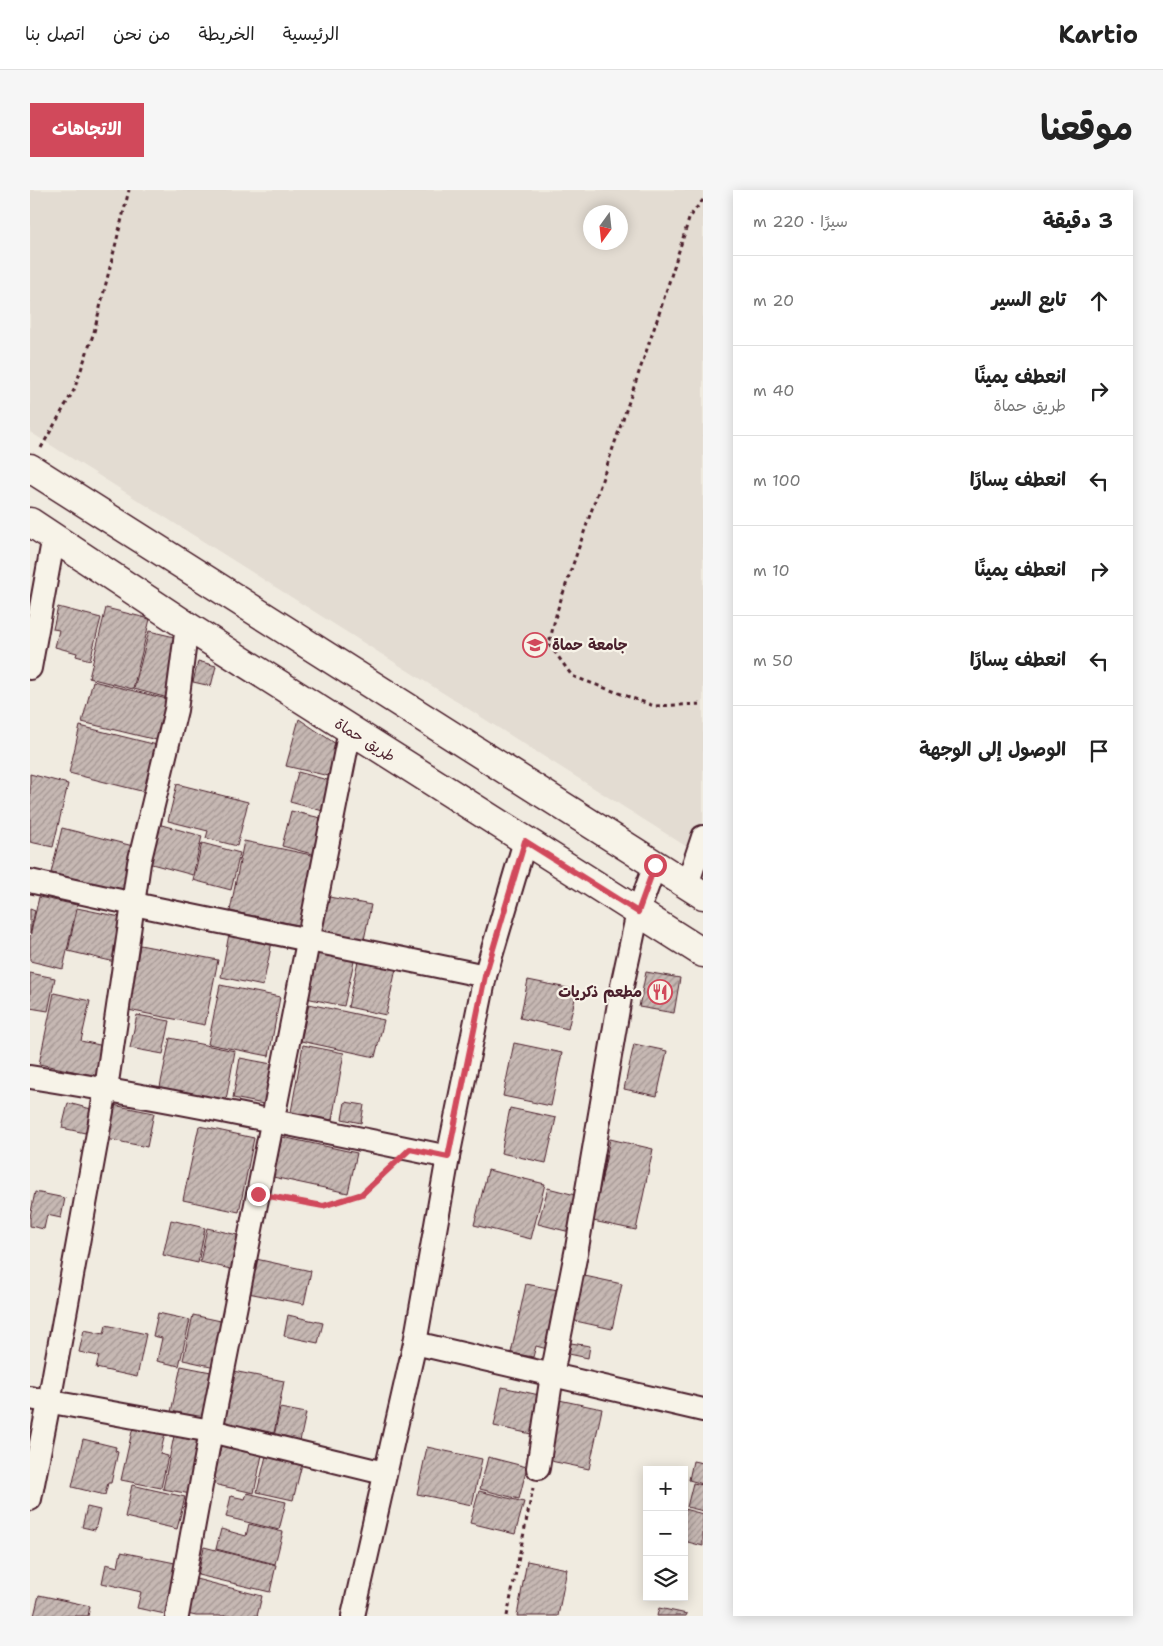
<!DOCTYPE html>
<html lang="ar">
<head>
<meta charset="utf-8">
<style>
  :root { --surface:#fff; --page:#f6f6f6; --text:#222; --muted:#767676; --line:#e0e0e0; --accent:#d1495b }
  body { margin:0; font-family:"Shantell Sans","Playpen Sans Arabic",sans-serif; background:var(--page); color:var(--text); direction:rtl }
  .controls { position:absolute; right:15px; bottom:15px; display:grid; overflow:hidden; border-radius:0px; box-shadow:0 2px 12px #0003 }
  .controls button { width:45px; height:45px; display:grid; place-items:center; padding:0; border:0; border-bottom:1px solid var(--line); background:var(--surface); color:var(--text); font:25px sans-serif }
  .compass { position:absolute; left:553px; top:15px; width:45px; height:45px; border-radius:50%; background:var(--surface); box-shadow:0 2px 12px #0003; rotate:195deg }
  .stop { position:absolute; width:15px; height:15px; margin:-11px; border:4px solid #d1495b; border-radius:50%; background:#fff }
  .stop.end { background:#d1495b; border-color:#fff; box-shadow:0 1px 5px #0008 }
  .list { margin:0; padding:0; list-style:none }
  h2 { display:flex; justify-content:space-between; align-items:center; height:65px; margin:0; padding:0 20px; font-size:21px }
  h2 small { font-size:16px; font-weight:400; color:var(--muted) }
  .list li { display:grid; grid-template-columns:32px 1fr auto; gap:15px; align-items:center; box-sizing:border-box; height:90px; padding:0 20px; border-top:1px solid var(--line) }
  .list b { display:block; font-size:19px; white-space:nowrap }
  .list p { margin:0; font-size:16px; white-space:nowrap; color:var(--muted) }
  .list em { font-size:16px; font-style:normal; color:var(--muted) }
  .icon { flex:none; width:28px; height:28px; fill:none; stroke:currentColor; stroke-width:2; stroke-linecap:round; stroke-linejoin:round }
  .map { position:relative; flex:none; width:673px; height:1426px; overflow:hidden; direction:ltr; border-radius:0px }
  header { display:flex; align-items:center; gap:30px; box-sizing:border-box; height:70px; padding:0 25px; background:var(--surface); border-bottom:1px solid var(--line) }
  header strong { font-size:24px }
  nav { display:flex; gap:28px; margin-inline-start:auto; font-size:18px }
  .intro { display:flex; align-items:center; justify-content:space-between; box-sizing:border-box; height:120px; padding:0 30px }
  h1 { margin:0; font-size:35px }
  .button { padding:12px 22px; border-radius:0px; background:var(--accent); color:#fff; font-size:18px; font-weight:700 }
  main { display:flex; gap:30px; padding:0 30px }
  aside { flex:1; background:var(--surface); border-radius:0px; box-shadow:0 2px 12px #0003 }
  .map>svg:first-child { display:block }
  .built { fill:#e3dcd2; fill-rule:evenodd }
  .building { fill:url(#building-hatch); stroke:#4a1f2b }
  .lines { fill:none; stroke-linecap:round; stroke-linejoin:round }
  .minor-casing { stroke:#4a1f2b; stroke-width:26 }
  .major-casing { stroke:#4a1f2b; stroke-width:31 }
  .path { stroke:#4a1f2b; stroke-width:3; stroke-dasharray:4 4; stroke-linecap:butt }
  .minor { stroke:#f7f3e8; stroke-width:22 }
  .major { stroke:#f7f3e8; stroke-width:28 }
  .route { stroke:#d1495b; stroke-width:6 }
  .labels { text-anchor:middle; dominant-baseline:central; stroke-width:4.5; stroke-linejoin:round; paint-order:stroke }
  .poi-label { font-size:15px; font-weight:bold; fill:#4a1f2b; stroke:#f7f3e8; text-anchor:start }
  .street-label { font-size:15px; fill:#4a1f2b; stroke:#f7f3e8 }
</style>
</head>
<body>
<header>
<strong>Kartio</strong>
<nav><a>الرئيسية</a><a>الخريطة</a><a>من نحن</a><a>اتصل بنا</a></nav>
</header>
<div class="intro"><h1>موقعنا</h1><a class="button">الاتجاهات</a></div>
<main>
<aside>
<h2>3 دقيقة<small>سيرًا · 220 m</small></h2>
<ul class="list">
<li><svg class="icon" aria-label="ahead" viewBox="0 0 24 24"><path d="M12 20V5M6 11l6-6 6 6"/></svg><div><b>تابع السير</b></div><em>20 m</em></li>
<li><svg class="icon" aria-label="right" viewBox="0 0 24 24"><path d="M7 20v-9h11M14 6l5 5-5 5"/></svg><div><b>انعطف يمينًا</b><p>طريق حماة</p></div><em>40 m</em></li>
<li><svg class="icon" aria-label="left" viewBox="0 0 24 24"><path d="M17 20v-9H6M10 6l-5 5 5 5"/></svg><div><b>انعطف يسارًا</b></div><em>100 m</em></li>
<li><svg class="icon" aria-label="right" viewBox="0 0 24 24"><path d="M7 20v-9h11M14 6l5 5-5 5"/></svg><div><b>انعطف يمينًا</b></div><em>10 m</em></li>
<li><svg class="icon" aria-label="left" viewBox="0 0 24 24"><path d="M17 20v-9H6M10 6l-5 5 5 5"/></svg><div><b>انعطف يسارًا</b></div><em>50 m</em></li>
<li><svg class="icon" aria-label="arrive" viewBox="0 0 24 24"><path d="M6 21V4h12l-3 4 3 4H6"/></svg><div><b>الوصول إلى الوجهة</b></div></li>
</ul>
</aside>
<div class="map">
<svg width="673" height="1426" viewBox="0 0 673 1426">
  <defs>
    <pattern id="building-hatch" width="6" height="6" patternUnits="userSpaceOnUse" patternTransform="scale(1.25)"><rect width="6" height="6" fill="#c6b8b3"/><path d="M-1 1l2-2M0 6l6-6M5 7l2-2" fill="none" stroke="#a39592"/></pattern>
  </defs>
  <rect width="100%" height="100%" fill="#f0ebe0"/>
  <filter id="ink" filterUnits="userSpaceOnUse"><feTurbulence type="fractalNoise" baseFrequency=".02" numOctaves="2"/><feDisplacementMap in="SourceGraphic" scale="10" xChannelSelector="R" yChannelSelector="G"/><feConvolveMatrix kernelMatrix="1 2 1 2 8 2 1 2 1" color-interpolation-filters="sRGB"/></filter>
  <g filter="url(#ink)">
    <path class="built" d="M0 0H673V667L0 242ZM560 22H590V52H560Z"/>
    <g class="building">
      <path d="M28 417 71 428 60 470 46 466 47 463 25 457 29 440 23 439Z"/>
      <path d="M76 418 120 429 103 499 59 488Z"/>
      <path d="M119 441 153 449 138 508 104 499Z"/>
      <path d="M168 471 186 476 181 496 163 492Z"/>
      <path d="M63 491 141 510 131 551 52 532Z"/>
      <path d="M269 529 309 556 303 587 256 576Z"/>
      <path d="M50 536 127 555 115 602 39 583Z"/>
      <path d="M268 582 301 591 293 621 260 612Z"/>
      <path d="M0 584 38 594 23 657 0 652Z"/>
      <path d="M147 594 218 612 207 656 176 648 178 641 138 631Z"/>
      <path d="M261 621 295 629 286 665 252 656Z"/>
      <path d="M128 634 172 646 163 685 118 673Z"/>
      <path d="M32 638 107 657 96 702 21 683Z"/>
      <path d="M214 651 291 667 276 737 200 721Z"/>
      <path d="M172 653 210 663 201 700 163 690Z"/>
      <path d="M294 706 341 715 334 750 287 741Z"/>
      <path d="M9 707 47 715 33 779 0 771V747Z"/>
      <path d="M47 718 95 728 85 772 38 761Z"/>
      <path d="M0 719 5 721 0 744Z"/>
      <path d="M199 744 242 752 233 796 191 787Z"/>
      <path d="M110 755 188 770 175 835 98 820Z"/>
      <path d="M287 759 325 767 314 816 276 808Z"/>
      <path d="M329 766 367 774 356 825 318 817Z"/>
      <path d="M616 782 650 788 644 823 609 817Z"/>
      <path d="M0 783 25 788 18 821 0 818Z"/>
      <path d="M498 790 547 800 538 839 490 828Z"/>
      <path d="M190 795 250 807 239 866 178 854Z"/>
      <path d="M24 803 60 811 51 851 74 856 67 886 9 874Z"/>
      <path d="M279 814 354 830 345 867 271 851Z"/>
      <path d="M107 825 140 831 133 864 100 858Z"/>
      <path d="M140 848 205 861 196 910 130 897Z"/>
      <path d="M484 853 532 863 521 916 473 906Z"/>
      <path d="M604 854 637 861 627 906 594 899Z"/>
      <path d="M273 855 314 863 302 930 261 922Z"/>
      <path d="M210 868 247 875 239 915 203 908Z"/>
      <path d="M315 912 334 915 331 933 312 929Z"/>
      <path d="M38 913 65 920 60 944 32 938Z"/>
      <path d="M83 915 124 923 117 957 77 949Z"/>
      <path d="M480 918 526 928 516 973 471 963Z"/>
      <path d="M169 936 224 948 209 1022 153 1010Z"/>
      <path d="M252 947 327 963 318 1003 243 987Z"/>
      <path d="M580 949 623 959 606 1040 563 1031Z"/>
      <path d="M458 980 515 994 501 1049 444 1035Z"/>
      <path d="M518 998 553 1007 544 1043 508 1034Z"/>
      <path d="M5 1002 35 1008 31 1028 17 1025 14 1039 0 1036V1027Z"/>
      <path d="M141 1030 175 1038 168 1073 133 1065Z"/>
      <path d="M177 1038 212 1046 205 1080 170 1072Z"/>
      <path d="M226 1069 281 1081 274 1114 218 1103Z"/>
      <path d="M550 1085 592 1094 582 1139 541 1130Z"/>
      <path d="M496 1094 533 1101 521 1160 506 1156 503 1167 481 1163Z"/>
      <path d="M128 1123 160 1130 149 1176 127 1171 132 1148 123 1146Z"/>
      <path d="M163 1125 200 1133 190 1178 153 1170Z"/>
      <path d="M258 1125 293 1133 288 1153 254 1146Z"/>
      <path d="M76 1135 116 1144 107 1187 66 1178 69 1166 49 1162 54 1140 74 1144Z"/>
      <path d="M541 1153 560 1156 558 1168 539 1164Z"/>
      <path d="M151 1176 186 1183 176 1230 141 1222Z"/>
      <path d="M203 1181 254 1191 244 1243 193 1233Z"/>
      <path d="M472 1197 514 1206 506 1245 464 1236Z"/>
      <path d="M529 1210 572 1219 559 1279 516 1270Z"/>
      <path d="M250 1218 276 1223 270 1251 244 1246Z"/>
      <path d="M103 1237 135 1244 130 1264 138 1266 131 1298 91 1290Z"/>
      <path d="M144 1246 172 1252 161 1304 133 1299Z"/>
      <path d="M53 1249 86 1257 85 1261 88 1262 81 1293H78L75 1305 42 1297Z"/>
      <path d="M191 1256 232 1265 224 1303 183 1294Z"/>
      <path d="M397 1257 452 1269 442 1315 387 1304Z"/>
      <path d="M236 1266 272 1274 263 1310 227 1302Z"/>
      <path d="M458 1267 497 1277 489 1309 450 1299Z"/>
      <path d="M663 1271 673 1273V1294L659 1290Z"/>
      <path d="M663 1293 673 1295V1321L657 1317Z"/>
      <path d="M102 1295 155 1307 147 1339 95 1327Z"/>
      <path d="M449 1301 494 1312 485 1344 440 1333Z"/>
      <path d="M217 1303 256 1312 249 1340 196 1327 201 1306 215 1309Z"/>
      <path d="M57 1317 70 1320 65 1340 52 1337Z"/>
      <path d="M654 1319 673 1324V1356L654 1351Z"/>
      <path d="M219 1334 253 1342 245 1374 186 1359 191 1339 216 1346Z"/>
      <path d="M174 1357 246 1375 240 1402 168 1385Z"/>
      <path d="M91 1362 145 1373 135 1424 107 1418 111 1402 72 1393 76 1374 88 1377Z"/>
      <path d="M497 1371 537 1379 528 1426H487Z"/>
      <path d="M166 1389 232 1406 227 1426H166L157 1424Z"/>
      <path d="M9 1405 60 1416 58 1426H4Z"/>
      <path d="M629 1418 657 1424 656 1426H627Z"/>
    </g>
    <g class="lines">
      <defs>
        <g id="minor">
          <path d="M0 478 24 346"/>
          <path d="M0 691C151 726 304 754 455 786"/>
          <path d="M657 695 673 647"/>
          <path d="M0 887C140 909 279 938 418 967"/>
          <path d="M385 1153 673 1220"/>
          <path d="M0 1208 181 1241 354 1283"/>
          <path d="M508 1278 522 1185 547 1058 592 796 608 722 625 675"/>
          <path d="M0 1309 19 1212 76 899 109 673 146 520 157 436"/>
          <path d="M147 1426 181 1241 320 540"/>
          <path d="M323 1426 385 1153 418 967 455 786 495 651"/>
        </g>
        <g id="major">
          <path d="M0 278 673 705"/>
          <path d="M0 332 157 436 673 763"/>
        </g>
      </defs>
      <use href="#minor" class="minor-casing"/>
      <use href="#major" class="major-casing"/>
      <g class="path">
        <path d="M673 10 660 26 628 127 527 421 519 454 542 486 624 516 673 514"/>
        <path d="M11 258 44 200 64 142 99 0"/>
        <path d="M248 1008 293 1016 332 1004 361 977"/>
        <path d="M477 1426 503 1298"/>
      </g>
      <use href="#minor" class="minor"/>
      <use href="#major" class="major"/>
    </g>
  </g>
  <g class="lines" filter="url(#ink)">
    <path class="route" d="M228 1004 293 1016 332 1004 380 959 418 967 455 786 495 651 608 722 625 675"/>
  </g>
  <defs>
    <symbol id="university-ring" viewBox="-11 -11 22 22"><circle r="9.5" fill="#f7f3e8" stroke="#d1495b" stroke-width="1.5"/><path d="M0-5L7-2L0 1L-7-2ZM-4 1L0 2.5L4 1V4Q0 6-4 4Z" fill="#d1495b"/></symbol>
    <symbol id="restaurant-ring" viewBox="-11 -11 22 22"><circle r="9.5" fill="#f7f3e8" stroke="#d1495b" stroke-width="1.5"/><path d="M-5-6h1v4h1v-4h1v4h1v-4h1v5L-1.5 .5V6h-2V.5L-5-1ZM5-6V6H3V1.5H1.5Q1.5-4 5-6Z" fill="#d1495b"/></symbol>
  </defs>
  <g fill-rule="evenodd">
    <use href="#university-ring" x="491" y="441" width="28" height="28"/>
    <use href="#restaurant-ring" x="616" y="788" width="28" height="28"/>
  </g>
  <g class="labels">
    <g class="poi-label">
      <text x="522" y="455">جامعة حماة</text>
      <text x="612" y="802" text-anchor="end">مطعم ذكريات</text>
    </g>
    <g class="street-label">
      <text transform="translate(335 550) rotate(32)">طريق حماة</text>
    </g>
  </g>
</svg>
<div class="controls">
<button>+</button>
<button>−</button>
<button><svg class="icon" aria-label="layers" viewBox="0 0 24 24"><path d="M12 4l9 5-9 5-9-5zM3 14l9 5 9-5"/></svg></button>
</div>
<svg class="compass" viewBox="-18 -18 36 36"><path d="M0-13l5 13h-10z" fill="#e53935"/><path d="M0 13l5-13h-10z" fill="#767676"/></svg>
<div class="stop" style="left:625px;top:675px"></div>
<div class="stop end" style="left:228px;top:1004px"></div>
</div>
</main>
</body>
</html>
